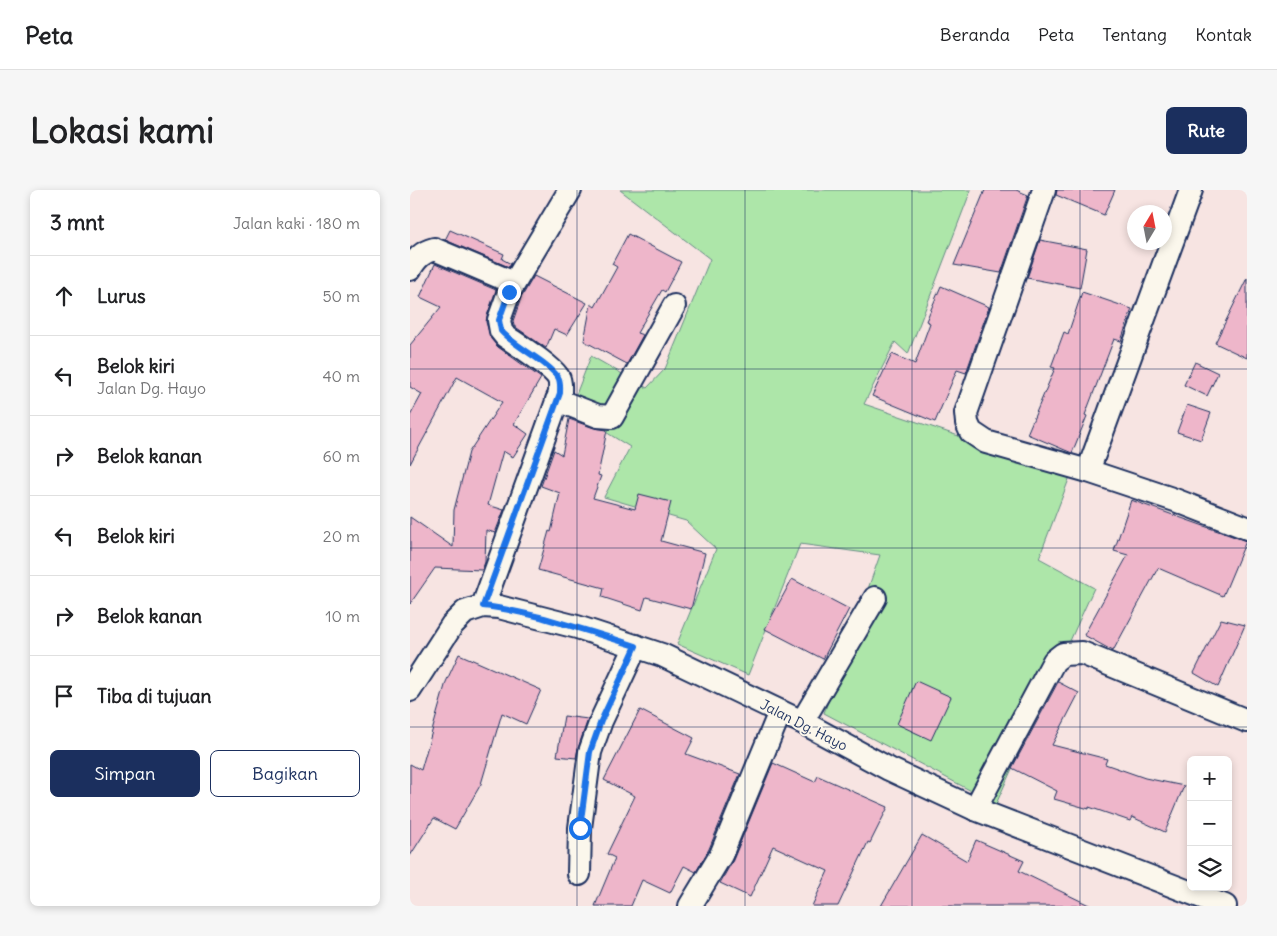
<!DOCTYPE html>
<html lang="id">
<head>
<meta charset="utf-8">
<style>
  :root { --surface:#fff; --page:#f6f6f6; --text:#202124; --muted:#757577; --line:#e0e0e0; --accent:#1b2f5e }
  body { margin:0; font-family:Delius,sans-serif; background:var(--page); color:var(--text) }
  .controls { position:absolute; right:15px; bottom:15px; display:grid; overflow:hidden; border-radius:8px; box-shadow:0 2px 8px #0003 }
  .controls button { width:45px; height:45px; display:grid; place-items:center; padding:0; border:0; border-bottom:1px solid var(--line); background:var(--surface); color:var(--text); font:25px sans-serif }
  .compass { position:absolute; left:717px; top:15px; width:45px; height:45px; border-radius:50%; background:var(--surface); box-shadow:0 2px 8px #0003; rotate:10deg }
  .stop { position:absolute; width:15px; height:15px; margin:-11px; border:4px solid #1a73e8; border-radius:50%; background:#fff }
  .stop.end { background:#1a73e8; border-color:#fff; box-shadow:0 1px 5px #0008 }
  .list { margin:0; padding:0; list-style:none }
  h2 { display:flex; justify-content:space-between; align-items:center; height:65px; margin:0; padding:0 20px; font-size:21px }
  h2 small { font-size:16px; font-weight:400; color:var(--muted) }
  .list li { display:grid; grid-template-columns:32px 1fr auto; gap:15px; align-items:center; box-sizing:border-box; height:80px; padding:0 20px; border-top:1px solid var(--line) }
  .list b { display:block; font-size:19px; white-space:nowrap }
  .list p { margin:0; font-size:16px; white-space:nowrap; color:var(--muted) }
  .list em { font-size:16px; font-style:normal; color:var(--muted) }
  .actions { display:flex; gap:10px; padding:15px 20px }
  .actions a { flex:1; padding:11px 0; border:1px solid var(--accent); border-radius:8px; text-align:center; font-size:18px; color:var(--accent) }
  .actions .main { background:var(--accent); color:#fff }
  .icon { flex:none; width:28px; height:28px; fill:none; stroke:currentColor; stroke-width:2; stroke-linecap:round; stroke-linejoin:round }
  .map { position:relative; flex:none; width:837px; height:716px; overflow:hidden; border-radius:8px }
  header { display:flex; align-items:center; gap:30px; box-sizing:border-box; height:70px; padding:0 25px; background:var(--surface); border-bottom:1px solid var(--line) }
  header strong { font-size:24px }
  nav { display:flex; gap:28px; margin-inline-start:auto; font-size:18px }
  .intro { display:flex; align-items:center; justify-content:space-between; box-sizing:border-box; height:120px; padding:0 30px }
  h1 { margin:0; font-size:35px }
  .button { padding:12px 22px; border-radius:8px; background:var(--accent); color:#fff; font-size:18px; font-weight:700 }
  main { display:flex; gap:30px; padding:0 30px }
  aside { flex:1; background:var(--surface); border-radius:8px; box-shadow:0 2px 8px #0003 }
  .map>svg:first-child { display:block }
  .green { fill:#ade6a9; stroke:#648a84 }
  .building { fill:#eeb6ca; stroke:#1b2f5e }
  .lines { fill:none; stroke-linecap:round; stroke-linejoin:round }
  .minor-casing { stroke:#1b2f5e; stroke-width:26 }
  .minor { stroke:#fbf7ec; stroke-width:22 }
  .route { stroke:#1a73e8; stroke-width:6 }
  .grid { fill:none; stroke:#1b2f5e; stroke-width:1; stroke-opacity:0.55 }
  .labels { text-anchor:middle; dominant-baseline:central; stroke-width:4; stroke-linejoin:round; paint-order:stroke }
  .street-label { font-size:14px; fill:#1b2f5e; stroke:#fbf7ec }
</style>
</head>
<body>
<header>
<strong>Peta</strong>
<nav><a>Beranda</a><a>Peta</a><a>Tentang</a><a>Kontak</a></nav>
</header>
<div class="intro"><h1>Lokasi kami</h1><a class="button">Rute</a></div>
<main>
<aside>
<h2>3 mnt<small>Jalan kaki · 180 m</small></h2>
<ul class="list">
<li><svg class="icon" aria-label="ahead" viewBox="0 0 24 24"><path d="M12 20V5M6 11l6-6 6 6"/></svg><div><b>Lurus</b></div><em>50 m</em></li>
<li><svg class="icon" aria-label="left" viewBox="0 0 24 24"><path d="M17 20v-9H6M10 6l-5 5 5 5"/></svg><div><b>Belok kiri</b><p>Jalan Dg. Hayo</p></div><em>40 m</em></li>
<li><svg class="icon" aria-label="right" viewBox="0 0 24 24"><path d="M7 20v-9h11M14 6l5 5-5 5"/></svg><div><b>Belok kanan</b></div><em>60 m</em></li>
<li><svg class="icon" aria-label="left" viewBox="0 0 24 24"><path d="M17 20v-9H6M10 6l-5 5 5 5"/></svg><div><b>Belok kiri</b></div><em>20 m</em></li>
<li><svg class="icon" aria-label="right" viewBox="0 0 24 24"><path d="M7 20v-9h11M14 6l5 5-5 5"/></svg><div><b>Belok kanan</b></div><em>10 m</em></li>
<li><svg class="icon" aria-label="arrive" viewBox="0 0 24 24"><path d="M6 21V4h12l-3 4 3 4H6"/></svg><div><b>Tiba di tujuan</b></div></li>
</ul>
<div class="actions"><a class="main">Simpan</a><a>Bagikan</a></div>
</aside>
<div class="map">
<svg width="837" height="716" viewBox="0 0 837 716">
  <rect width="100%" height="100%" fill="#f7e4e2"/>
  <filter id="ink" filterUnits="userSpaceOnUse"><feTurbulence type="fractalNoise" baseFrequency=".02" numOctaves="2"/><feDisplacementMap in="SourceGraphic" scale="10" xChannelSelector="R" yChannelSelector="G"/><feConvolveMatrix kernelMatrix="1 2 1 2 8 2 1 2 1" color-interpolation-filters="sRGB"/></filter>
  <g filter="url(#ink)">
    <path class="green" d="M210 0H561L498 164 485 152 454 214 661 284 629 368 684 398 586 614 414 523 470 365 390 354 338 485 267 454 306 359 276 331 194 307 220 257 160 220 181 166 237 198 255 179 300 69Z"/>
    <g class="building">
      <path d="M575 0H606L618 5 591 83 544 75Z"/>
      <path d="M647 0H705L694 25 646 5Z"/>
      <path d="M40 40 94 64 92 69 101 74 99 77 35 50Z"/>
      <path d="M218 44 271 72 255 102 252 100 227 143 233 145 217 174 174 151 181 114 185 117 207 77 202 74Z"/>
      <path d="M630 50 677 59 670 98 617 88Z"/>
      <path d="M25 74 86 100 77 126 76 132 81 149 88 157 131 188 104 234 118 244 103 267 93 261 78 315 94 320 85 343 76 340 75 372 72 380 25 378 0 414V327L43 357 44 320 59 262 92 212 47 187 0 274V226L12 204 0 197V155L31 117 10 107Z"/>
      <path d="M124 86 177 113 157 145 144 139 136 158 104 136 103 131 111 108Z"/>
      <path d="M837 88V168L805 153Z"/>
      <path d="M531 96 579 117 556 183 547 180 525 232 462 206 482 164 505 174 520 133 516 131Z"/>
      <path d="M672 102 722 119 711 151 704 149 675 225 677 226 662 263 617 244 645 178 641 177 654 142 658 144Z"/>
      <path d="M785 172 808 183 797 206 774 195Z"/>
      <path d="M777 215 801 223 791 250 767 242Z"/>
      <path d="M159 229 184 238 197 240 188 285 191 286 183 308 225 319 229 304 261 312 251 351 295 363 281 419 236 407 232 420 192 407 194 398 128 380 139 341 141 342 150 303 131 296 144 260 152 265Z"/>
      <path d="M721 310 836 351 813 406 748 378 703 461 674 445 718 365 704 361Z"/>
      <path d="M382 389 439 419 413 469 355 439Z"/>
      <path d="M811 429 835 435 808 497 784 483Z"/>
      <path d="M49 464 131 500 116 534 92 523 71 594 45 639 24 628 0 666V574L11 580 36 492Z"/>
      <path d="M506 491 541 507 521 550 487 534Z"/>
      <path d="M648 492 669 503 642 555 697 569 695 574 735 588 774 596 755 642 722 627 720 631 679 617V619L644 609 647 601 602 578Z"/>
      <path d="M230 520 284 548 276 564 330 584 299 659 286 682 274 676 260 703 232 690 221 716H185L205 668 197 664 225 606 194 590Z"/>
      <path d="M154 526 178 529 168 558 166 568 147 566Z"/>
      <path d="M363 573 405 592 408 586 478 617 460 653 458 652 428 716H402L418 681 363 656 340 707 310 693 323 670Z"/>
      <path d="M512 645 557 671 566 650 614 671 609 681 681 716H471Z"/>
    </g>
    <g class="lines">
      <defs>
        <g id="minor">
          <path d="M634 0 556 223 557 233 561 242 576 252 678 281 765 310 837 338"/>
          <path d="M0 79C6 69 12 62 24 59L104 93"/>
          <path d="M147 210 188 226 202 227 264 116"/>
          <path d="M678 281 781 0"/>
          <path d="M73 416 150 203C150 197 151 192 148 187 140 175 108 155 95 146L91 141 89 130 99 102 160 0"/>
          <path d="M0 500 42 435 55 422 73 416 89 417 108 422 167 437 252 465 392 532 479 579 565 619 815 716"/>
          <path d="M392 532 465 408"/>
          <path d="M565 619 644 471 653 464 672 463 837 531"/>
          <path d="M169 684 170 638 180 562 191 531 226 456"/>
          <path d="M280 716 311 665 370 522"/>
        </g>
      </defs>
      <use href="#minor" class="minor-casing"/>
      <use href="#minor" class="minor"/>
    </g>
  </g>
  <g class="lines" filter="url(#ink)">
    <path class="route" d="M99 102 89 130 91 141C105 157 137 171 148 187 151 192 150 197 150 203L73 416C94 418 113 423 134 428 165 437 195 446 226 456L191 531 180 562 170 638"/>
  </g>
  <path class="grid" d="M167 0V716M335 0V716M502 0V716M670 0V716M0 179H837M0 358H837M0 537H837"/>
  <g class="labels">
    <g class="street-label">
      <text transform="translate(394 535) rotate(27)">Jalan Dg. Hayo</text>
    </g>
  </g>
</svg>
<div class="controls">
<button>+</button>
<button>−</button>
<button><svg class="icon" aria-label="layers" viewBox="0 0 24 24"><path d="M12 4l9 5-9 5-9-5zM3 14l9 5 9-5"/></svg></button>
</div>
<svg class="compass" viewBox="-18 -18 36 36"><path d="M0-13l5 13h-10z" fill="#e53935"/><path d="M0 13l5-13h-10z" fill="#757577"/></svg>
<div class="stop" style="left:170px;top:638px"></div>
<div class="stop end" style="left:99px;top:102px"></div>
</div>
</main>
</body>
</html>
